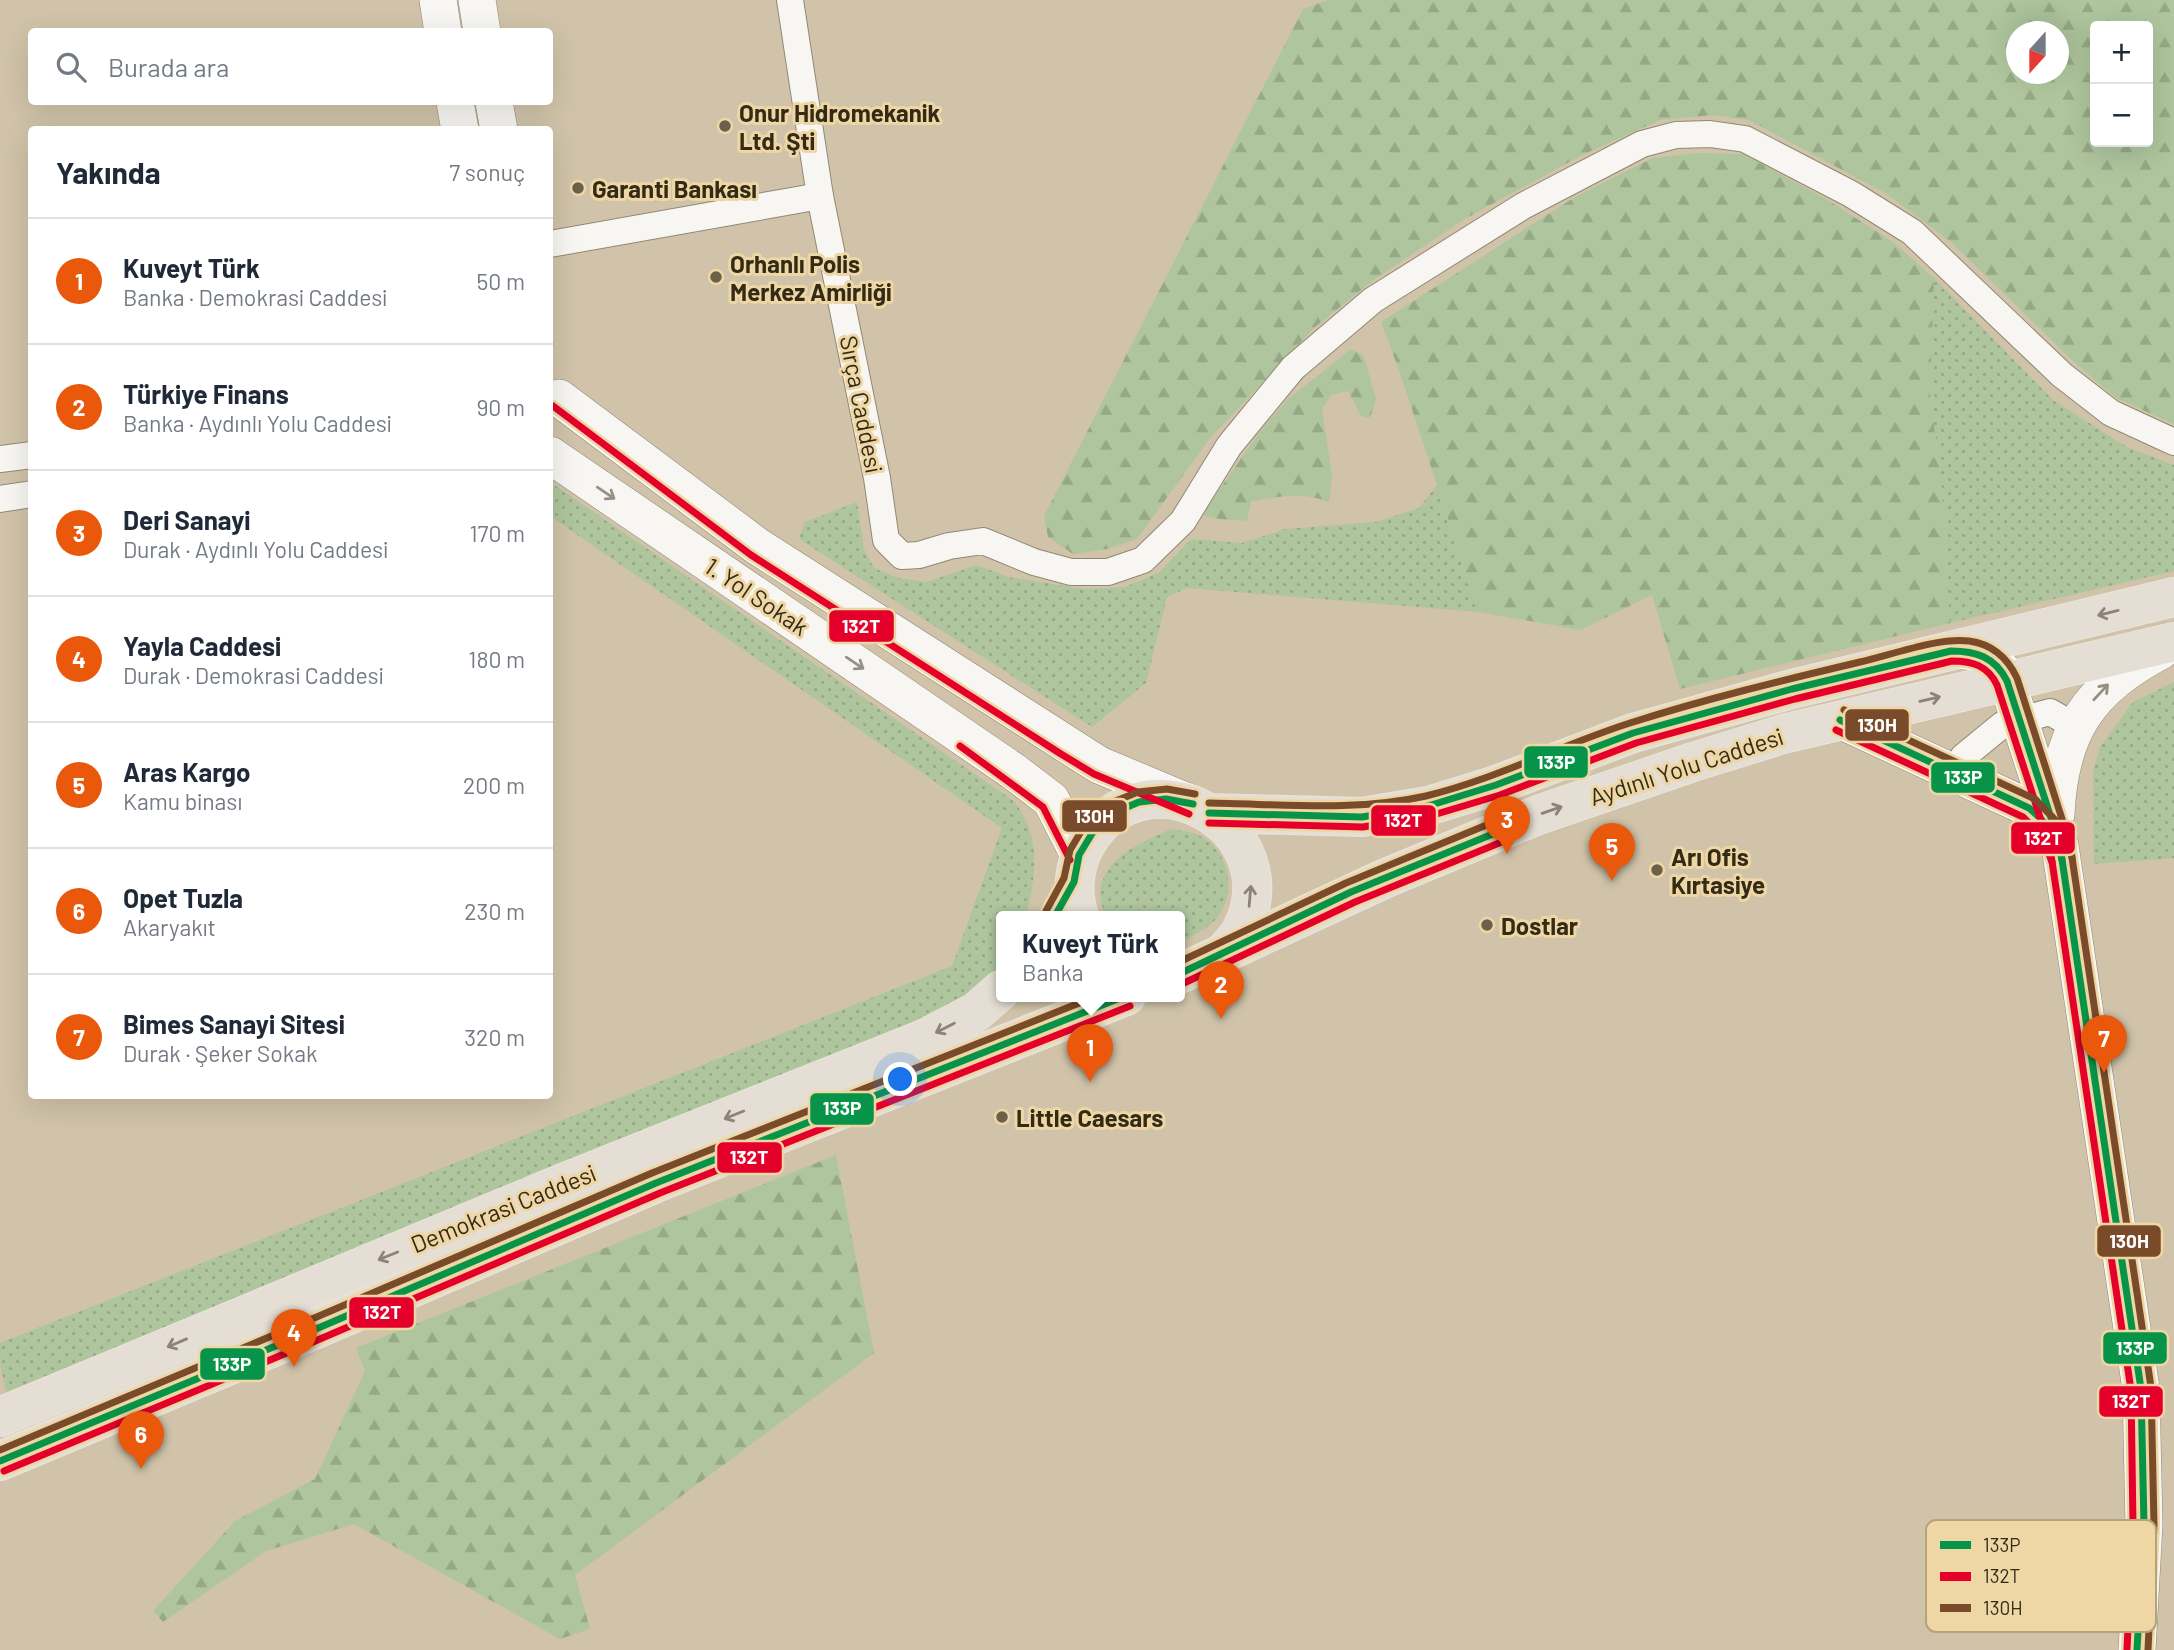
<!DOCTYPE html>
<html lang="tr">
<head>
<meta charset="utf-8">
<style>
  :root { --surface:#fff; --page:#f2f2f3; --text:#1f2937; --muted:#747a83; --line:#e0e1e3; --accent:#ea580c }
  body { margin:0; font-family:Barlow,sans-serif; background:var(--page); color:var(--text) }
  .controls { position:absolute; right:21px; top:21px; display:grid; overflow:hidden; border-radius:7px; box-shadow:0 7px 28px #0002 }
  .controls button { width:63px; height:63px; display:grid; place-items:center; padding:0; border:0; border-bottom:2px solid var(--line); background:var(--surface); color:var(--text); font:35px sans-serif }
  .compass { position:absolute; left:2006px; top:21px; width:63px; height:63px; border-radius:50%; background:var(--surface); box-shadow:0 7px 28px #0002; rotate:201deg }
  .you { position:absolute; left:901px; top:1080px; width:24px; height:24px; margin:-18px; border:5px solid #fff; border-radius:50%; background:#1a73e8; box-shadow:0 0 0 10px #1a73e833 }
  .badge { display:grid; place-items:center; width:46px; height:46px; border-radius:50%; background:var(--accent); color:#fff; font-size:23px; font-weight:700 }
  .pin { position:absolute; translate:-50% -58px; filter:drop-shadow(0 2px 4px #0008) }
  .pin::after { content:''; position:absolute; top:37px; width:24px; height:21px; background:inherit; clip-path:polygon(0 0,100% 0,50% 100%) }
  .popup { position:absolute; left:996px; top:911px; width:189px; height:91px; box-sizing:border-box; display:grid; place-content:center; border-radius:7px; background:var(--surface); filter:drop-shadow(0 2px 5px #0005); font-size:23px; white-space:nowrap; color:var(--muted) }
  .popup b { font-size:26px; color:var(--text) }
  .popup::after { content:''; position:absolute; left:50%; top:100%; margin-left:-14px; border:14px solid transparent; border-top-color:var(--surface) }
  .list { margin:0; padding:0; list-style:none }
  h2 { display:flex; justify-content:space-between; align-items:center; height:91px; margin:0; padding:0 28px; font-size:30px }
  h2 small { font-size:23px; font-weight:400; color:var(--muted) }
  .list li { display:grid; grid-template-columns:46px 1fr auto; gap:21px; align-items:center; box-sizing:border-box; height:126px; padding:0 28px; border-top:2px solid var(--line) }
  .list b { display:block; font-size:26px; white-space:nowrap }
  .list p { margin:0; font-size:23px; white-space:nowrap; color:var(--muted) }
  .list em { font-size:23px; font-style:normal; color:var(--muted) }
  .icon { flex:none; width:38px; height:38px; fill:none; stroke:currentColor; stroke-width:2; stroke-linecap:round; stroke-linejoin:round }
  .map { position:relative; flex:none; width:2174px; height:1650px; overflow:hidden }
  .search { position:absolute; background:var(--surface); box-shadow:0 7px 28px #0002; left:28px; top:28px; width:525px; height:77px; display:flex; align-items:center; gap:18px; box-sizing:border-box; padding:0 24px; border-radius:7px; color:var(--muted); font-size:26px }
  .panel { position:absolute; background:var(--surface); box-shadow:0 7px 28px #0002; left:28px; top:126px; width:525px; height:973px; border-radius:7px }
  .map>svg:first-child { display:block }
  .grass { fill:url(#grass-dots) }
  .forest { fill:url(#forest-firs); fill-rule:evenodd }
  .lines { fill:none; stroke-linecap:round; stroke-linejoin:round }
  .street-casing { stroke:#918873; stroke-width:28 }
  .secondary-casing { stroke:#918873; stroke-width:38 }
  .primary-casing { stroke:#eae4d8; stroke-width:40 }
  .street { stroke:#f8f6f2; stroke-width:26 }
  .secondary { stroke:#f8f6f2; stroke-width:37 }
  .primary { stroke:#e4ded4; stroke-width:38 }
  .bus-1-casing { stroke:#eed6a5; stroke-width:12 }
  .bus-2-casing { stroke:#eed6a5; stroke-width:12 }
  .bus-3-casing { stroke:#eed6a5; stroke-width:12 }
  .bus-1 { stroke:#089448; stroke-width:7 }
  .bus-2 { stroke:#e4002b; stroke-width:7 }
  .bus-3 { stroke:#7a4b2a; stroke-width:7 }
  .oneway { stroke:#969084 }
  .oneway2 { stroke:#8c8476 }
  .poi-dot { fill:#6b604a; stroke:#eed6a5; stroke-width:2.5 }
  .labels { text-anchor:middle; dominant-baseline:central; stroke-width:6; stroke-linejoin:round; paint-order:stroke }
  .poi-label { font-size:24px; font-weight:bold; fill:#342b17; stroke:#eed6a5; text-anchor:start }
  .street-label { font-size:24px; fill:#342b17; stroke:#eed6a5 }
  .key { fill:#eed6a5; stroke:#b6a37a; stroke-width:2 }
  .key-label { font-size:19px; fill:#342b17 }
  .line-badge { stroke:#eed6a5; stroke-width:2.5 }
  .badge-label { font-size:19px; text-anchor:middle; font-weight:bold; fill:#fff }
</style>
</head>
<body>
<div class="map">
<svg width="2174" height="1650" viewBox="0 0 2174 1650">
  <defs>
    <pattern id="grass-dots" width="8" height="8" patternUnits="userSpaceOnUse" patternTransform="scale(1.75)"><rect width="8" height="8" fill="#aec59d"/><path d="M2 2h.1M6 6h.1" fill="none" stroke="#96a986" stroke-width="1.8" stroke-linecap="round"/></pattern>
    <pattern id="forest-firs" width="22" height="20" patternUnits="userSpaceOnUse" patternTransform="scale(1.75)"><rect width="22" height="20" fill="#aec59d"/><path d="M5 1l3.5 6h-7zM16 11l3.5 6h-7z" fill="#96a986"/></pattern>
  </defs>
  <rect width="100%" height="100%" fill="#d0c3a9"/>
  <g class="grass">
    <path d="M1934 278 2053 400 2127 447 2174 465V571L1950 623 1942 491 1930 393Z"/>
    <path d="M550 482 1014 801C1042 839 1036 873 1026 916H1001V965L975 996 6 1392 0 1364V1343L952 966 1002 828 550 516Z"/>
    <path d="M1437 485 1479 612 1187 588 1167 597 1146 683 1092 727 799 539 805 522 857 502 864 549 874 568 898 578 927 582 977 565 1008 577 1084 589 1125 587 1160 572 1191 539 1242 543 1285 529 1376 522 1419 508Z"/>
    <path d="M2174 682V858L2094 864 2093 771 2100 747 2133 702Z"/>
    <path d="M1171 829C1184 831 1196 832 1207 840 1231 858 1236 896 1216 919 1206 930 1192 936 1179 943V916H1106C1084 866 1135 845 1171 829Z"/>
  </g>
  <g class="forest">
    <path d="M1328 0H2174V424L2116 398 2073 361 1951 242 1887 194 1749 120 1713 115 1660 120 1582 155 1463 220 1375 279 1315 327 1210 438 1137 539 1107 549 1073 554 1048 537 1044 516 1303 9ZM2095 26H2148V142H2095ZM2016 32H2058V74H2016Z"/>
    <path d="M1697 153 1743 154 1826 199 1893 242 1934 278 1930 393 1942 491 1950 623 1680 689 1652 595 1580 630 1479 612 1399 370 1381 322 1575 197 1653 158Z"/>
    <path d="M1351 349 1363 355 1376 399 1370 418 1361 416 1348 391 1332 394 1322 409 1332 476 1329 502C1300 491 1280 497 1251 501L1247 521 1220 519 1202 515 1258 434 1288 399Z"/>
    <path d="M836 1155 874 1353 575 1575 590 1629 560 1639 354 1524 266 1551 163 1622 153 1611 235 1521 315 1479 365 1371 356 1348Z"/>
  </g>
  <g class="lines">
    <defs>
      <g id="street">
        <path d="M790 0 820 196 877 478 886 540 902 556 919 555 949 546 983 541 1034 562 1071 572H1108L1143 560 1183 521 1229 446 1293 368 1373 300 1523 206 1642 144 1676 135 1710 134 1745 139 1851 194 1912 232 2062 375 2111 413 2174 442"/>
        <path d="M550 244 820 196"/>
        <path d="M0 459 32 455"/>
        <path d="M0 499 32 494"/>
        <path d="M1957 773 1963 757 2002 725 2050 712 2076 727"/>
      </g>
      <g id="secondary">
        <path d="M438 0 443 32"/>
        <path d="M477 0 482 32"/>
        <path d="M455 102 460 130"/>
        <path d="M494 102 499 130"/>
        <path d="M559 398 757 546 1099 765 1185 801"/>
        <path d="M550 455 1013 771 1051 800 1079 855"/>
        <path d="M1951 651C1974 650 1988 654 2004 672L2060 846 2141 1389 2144 1525 2137 1650"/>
        <path d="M1840 720 2029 808 2042 818 2054 836"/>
        <path d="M2056 814C2060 731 2089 688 2162 650"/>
      </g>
      <g id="primary">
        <path d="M1209 813 1362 817 1428 806 1496 785 1633 733 1792 689 2174 597"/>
        <path d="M1079 916C1071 892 1074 865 1086 844 1145 743 1294 829 1241 931 1236 940 1227 948 1221 956"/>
        <path d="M1179 974 1386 878 1538 815 1693 762 1783 734 2174 642"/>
        <path d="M0 1417 563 1183 924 1039 976 1012 1001 990"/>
        <path d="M0 1461 309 1332 656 1183 1126 996"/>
      </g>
    </defs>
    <use href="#street" class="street-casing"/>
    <use href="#secondary" class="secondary-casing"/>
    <use href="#primary" class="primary-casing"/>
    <use href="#street" class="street"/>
    <use href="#secondary" class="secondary"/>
    <use href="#primary" class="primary"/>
    <defs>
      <g id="bus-1">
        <path d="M1840 720 2029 808C2046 822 2058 837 2062 860"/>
        <path d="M1209 813 1362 817 1428 806 1496 785 1633 733 1792 689 1951 651C1976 651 1995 657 2007 681L2060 846 2141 1389 2144 1525 2137 1650"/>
        <path d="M1055 916 1074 882 1079 855 1093 832 1113 813 1139 802 1166 799 1193 804"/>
        <path d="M1179 974 1351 892 1505 829"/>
        <path d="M0 1461 309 1332 656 1183 1125 996"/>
      </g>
      <g id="bus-2">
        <path d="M553 406 751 555 1061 754 1094 774 1189 814"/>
        <path d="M1836 730 2023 817 2042 836 2052 862"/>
        <path d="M960 746 1043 807 1070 860"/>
        <path d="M1209 823 1363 827 1430 816 1500 795 1636 743 1795 699 1952 661C1973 661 1988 666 1997 685L2050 848 2131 1390 2133 1525 2127 1649"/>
        <path d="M1184 983 1355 902 1509 839"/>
        <path d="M4 1471 313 1342 660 1193 1130 1006"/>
      </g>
      <g id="bus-3">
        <path d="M1844 710 2035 799 2060 825 2068 841 2072 858"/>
        <path d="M1209 803C1281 804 1355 812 1426 796 1496 779 1561 745 1630 723 1705 699 1784 680 1860 662 1891 655 1939 637 1969 641 1992 644 2007 657 2017 678L2070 844 2151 1387 2154 1525 2148 1650"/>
        <path d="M1046 911 1064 878 1070 850 1085 825 1106 805 1138 792 1167 789 1195 794"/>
        <path d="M1179 962 1346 883 1501 819"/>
        <path d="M0 1450 305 1322 652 1173 1097 996"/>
      </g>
    </defs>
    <use href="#bus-1" class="bus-1-casing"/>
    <use href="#bus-2" class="bus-2-casing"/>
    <use href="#bus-3" class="bus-3-casing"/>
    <use href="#bus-1" class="bus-1"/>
    <use href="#bus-2" class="bus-2"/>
    <use href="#bus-3" class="bus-3"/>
  </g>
  <defs><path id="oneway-shaft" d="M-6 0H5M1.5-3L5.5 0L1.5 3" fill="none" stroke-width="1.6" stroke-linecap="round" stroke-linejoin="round" transform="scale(1.75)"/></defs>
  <g class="oneway">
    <use href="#oneway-shaft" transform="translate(606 493) rotate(34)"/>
    <use href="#oneway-shaft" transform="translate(855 663) rotate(34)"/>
    <use href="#oneway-shaft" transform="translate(2101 692) rotate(-47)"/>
  </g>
  <g class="oneway2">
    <use href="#oneway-shaft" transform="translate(2108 613) rotate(166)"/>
    <use href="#oneway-shaft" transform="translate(1930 699) rotate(-13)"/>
    <use href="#oneway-shaft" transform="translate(1552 810) rotate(-19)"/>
    <use href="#oneway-shaft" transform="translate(1250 896) rotate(-85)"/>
    <use href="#oneway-shaft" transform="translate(945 1028) rotate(153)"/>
    <use href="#oneway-shaft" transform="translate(734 1115) rotate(158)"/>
    <use href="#oneway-shaft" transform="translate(388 1256) rotate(158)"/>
    <use href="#oneway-shaft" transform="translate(177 1343) rotate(157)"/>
  </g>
  <g class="poi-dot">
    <circle cx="725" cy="126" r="7"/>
    <circle cx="578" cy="188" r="7"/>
    <circle cx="716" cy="277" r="7"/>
    <circle cx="1657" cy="870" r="7"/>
    <circle cx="1487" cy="925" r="7"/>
    <circle cx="1002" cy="1117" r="7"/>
  </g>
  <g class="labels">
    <g class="poi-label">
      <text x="739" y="112">Onur Hidromekanik<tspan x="739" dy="28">Ltd. Şti</tspan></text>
      <text x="592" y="188">Garanti Bankası</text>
      <text x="730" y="263">Orhanlı Polis<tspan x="730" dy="28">Merkez Amirliği</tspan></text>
      <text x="1671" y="856">Arı Ofis<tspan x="1671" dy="28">Kırtasiye</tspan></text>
      <text x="1501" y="925">Dostlar</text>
      <text x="1016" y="1117">Little Caesars</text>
    </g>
    <g class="street-label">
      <text transform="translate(862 404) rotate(79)">Sırça Caddesi</text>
      <text transform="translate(757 596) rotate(34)">1. Yol Sokak</text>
      <text transform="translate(1686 766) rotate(-18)">Aydınlı Yolu Caddesi</text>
      <text transform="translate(503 1208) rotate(-22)">Demokrasi Caddesi</text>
    </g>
  </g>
  <rect x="1926" y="1520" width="230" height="112" rx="10" class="key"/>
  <rect x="1940" y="1541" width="31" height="8" fill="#089448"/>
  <rect x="1940" y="1572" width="31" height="9" fill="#e4002b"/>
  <rect x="1940" y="1604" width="31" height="8" fill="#7a4b2a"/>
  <g class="key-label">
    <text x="1983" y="1552">133P</text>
    <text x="1983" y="1583">132T</text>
    <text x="1983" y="1615">130H</text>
  </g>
  <g class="line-badge">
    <rect x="828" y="609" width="67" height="34" rx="7" fill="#e4002b"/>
    <rect x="1844" y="708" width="66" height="34" rx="7" fill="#7a4b2a"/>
    <rect x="1523" y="745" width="66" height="34" rx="7" fill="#089448"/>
    <rect x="1930" y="761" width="66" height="33" rx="7" fill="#089448"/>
    <rect x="1061" y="799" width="67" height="34" rx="7" fill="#7a4b2a"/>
    <rect x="1370" y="804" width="67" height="33" rx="7" fill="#e4002b"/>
    <rect x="2010" y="821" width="66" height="34" rx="7" fill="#e4002b"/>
    <rect x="809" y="1092" width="66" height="34" rx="7" fill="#089448"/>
    <rect x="716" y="1141" width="67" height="33" rx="7" fill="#e4002b"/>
    <rect x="2096" y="1224" width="66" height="34" rx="7" fill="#7a4b2a"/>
    <rect x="348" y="1296" width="67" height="33" rx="7" fill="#e4002b"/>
    <rect x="2102" y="1331" width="66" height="34" rx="7" fill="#089448"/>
    <rect x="199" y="1347" width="67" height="34" rx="7" fill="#089448"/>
    <rect x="2098" y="1385" width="66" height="33" rx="7" fill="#e4002b"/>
  </g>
  <g class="badge-label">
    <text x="861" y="633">132T</text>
    <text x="1877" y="732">130H</text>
    <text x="1556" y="769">133P</text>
    <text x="1963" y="784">133P</text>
    <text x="1094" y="823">130H</text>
    <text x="1403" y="827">132T</text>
    <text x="2043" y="845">132T</text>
    <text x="842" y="1115">133P</text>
    <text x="749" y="1164">132T</text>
    <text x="2129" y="1248">130H</text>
    <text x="382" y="1319">132T</text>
    <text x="2135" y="1355">133P</text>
    <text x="232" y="1371">133P</text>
    <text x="2131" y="1408">132T</text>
  </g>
</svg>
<div class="controls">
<button>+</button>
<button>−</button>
</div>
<svg class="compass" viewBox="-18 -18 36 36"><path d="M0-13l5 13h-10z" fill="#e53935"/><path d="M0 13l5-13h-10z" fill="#747a83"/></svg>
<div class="you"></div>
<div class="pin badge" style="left:1090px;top:1082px">1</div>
<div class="popup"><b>Kuveyt Türk</b>Banka</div>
<div class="pin badge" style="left:1221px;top:1019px">2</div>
<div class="pin badge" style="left:1507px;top:854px">3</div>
<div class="pin badge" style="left:294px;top:1367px">4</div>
<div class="pin badge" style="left:1612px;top:881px">5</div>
<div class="pin badge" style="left:141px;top:1469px">6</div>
<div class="pin badge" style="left:2104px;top:1073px">7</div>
<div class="search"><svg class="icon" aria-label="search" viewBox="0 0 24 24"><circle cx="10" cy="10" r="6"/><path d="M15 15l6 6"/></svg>Burada ara</div>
<section class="panel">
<h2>Yakında<small>7 sonuç</small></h2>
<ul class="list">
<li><span class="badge">1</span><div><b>Kuveyt Türk</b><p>Banka · Demokrasi Caddesi</p></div><em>50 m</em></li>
<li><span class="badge">2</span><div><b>Türkiye Finans</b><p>Banka · Aydınlı Yolu Caddesi</p></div><em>90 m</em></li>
<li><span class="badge">3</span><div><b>Deri Sanayi</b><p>Durak · Aydınlı Yolu Caddesi</p></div><em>170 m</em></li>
<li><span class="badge">4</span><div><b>Yayla Caddesi</b><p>Durak · Demokrasi Caddesi</p></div><em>180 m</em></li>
<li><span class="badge">5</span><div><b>Aras Kargo</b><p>Kamu binası</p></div><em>200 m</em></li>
<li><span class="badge">6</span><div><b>Opet Tuzla</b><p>Akaryakıt</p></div><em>230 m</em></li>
<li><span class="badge">7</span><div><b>Bimes Sanayi Sitesi</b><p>Durak · Şeker Sokak</p></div><em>320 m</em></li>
</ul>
</section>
</div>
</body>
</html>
